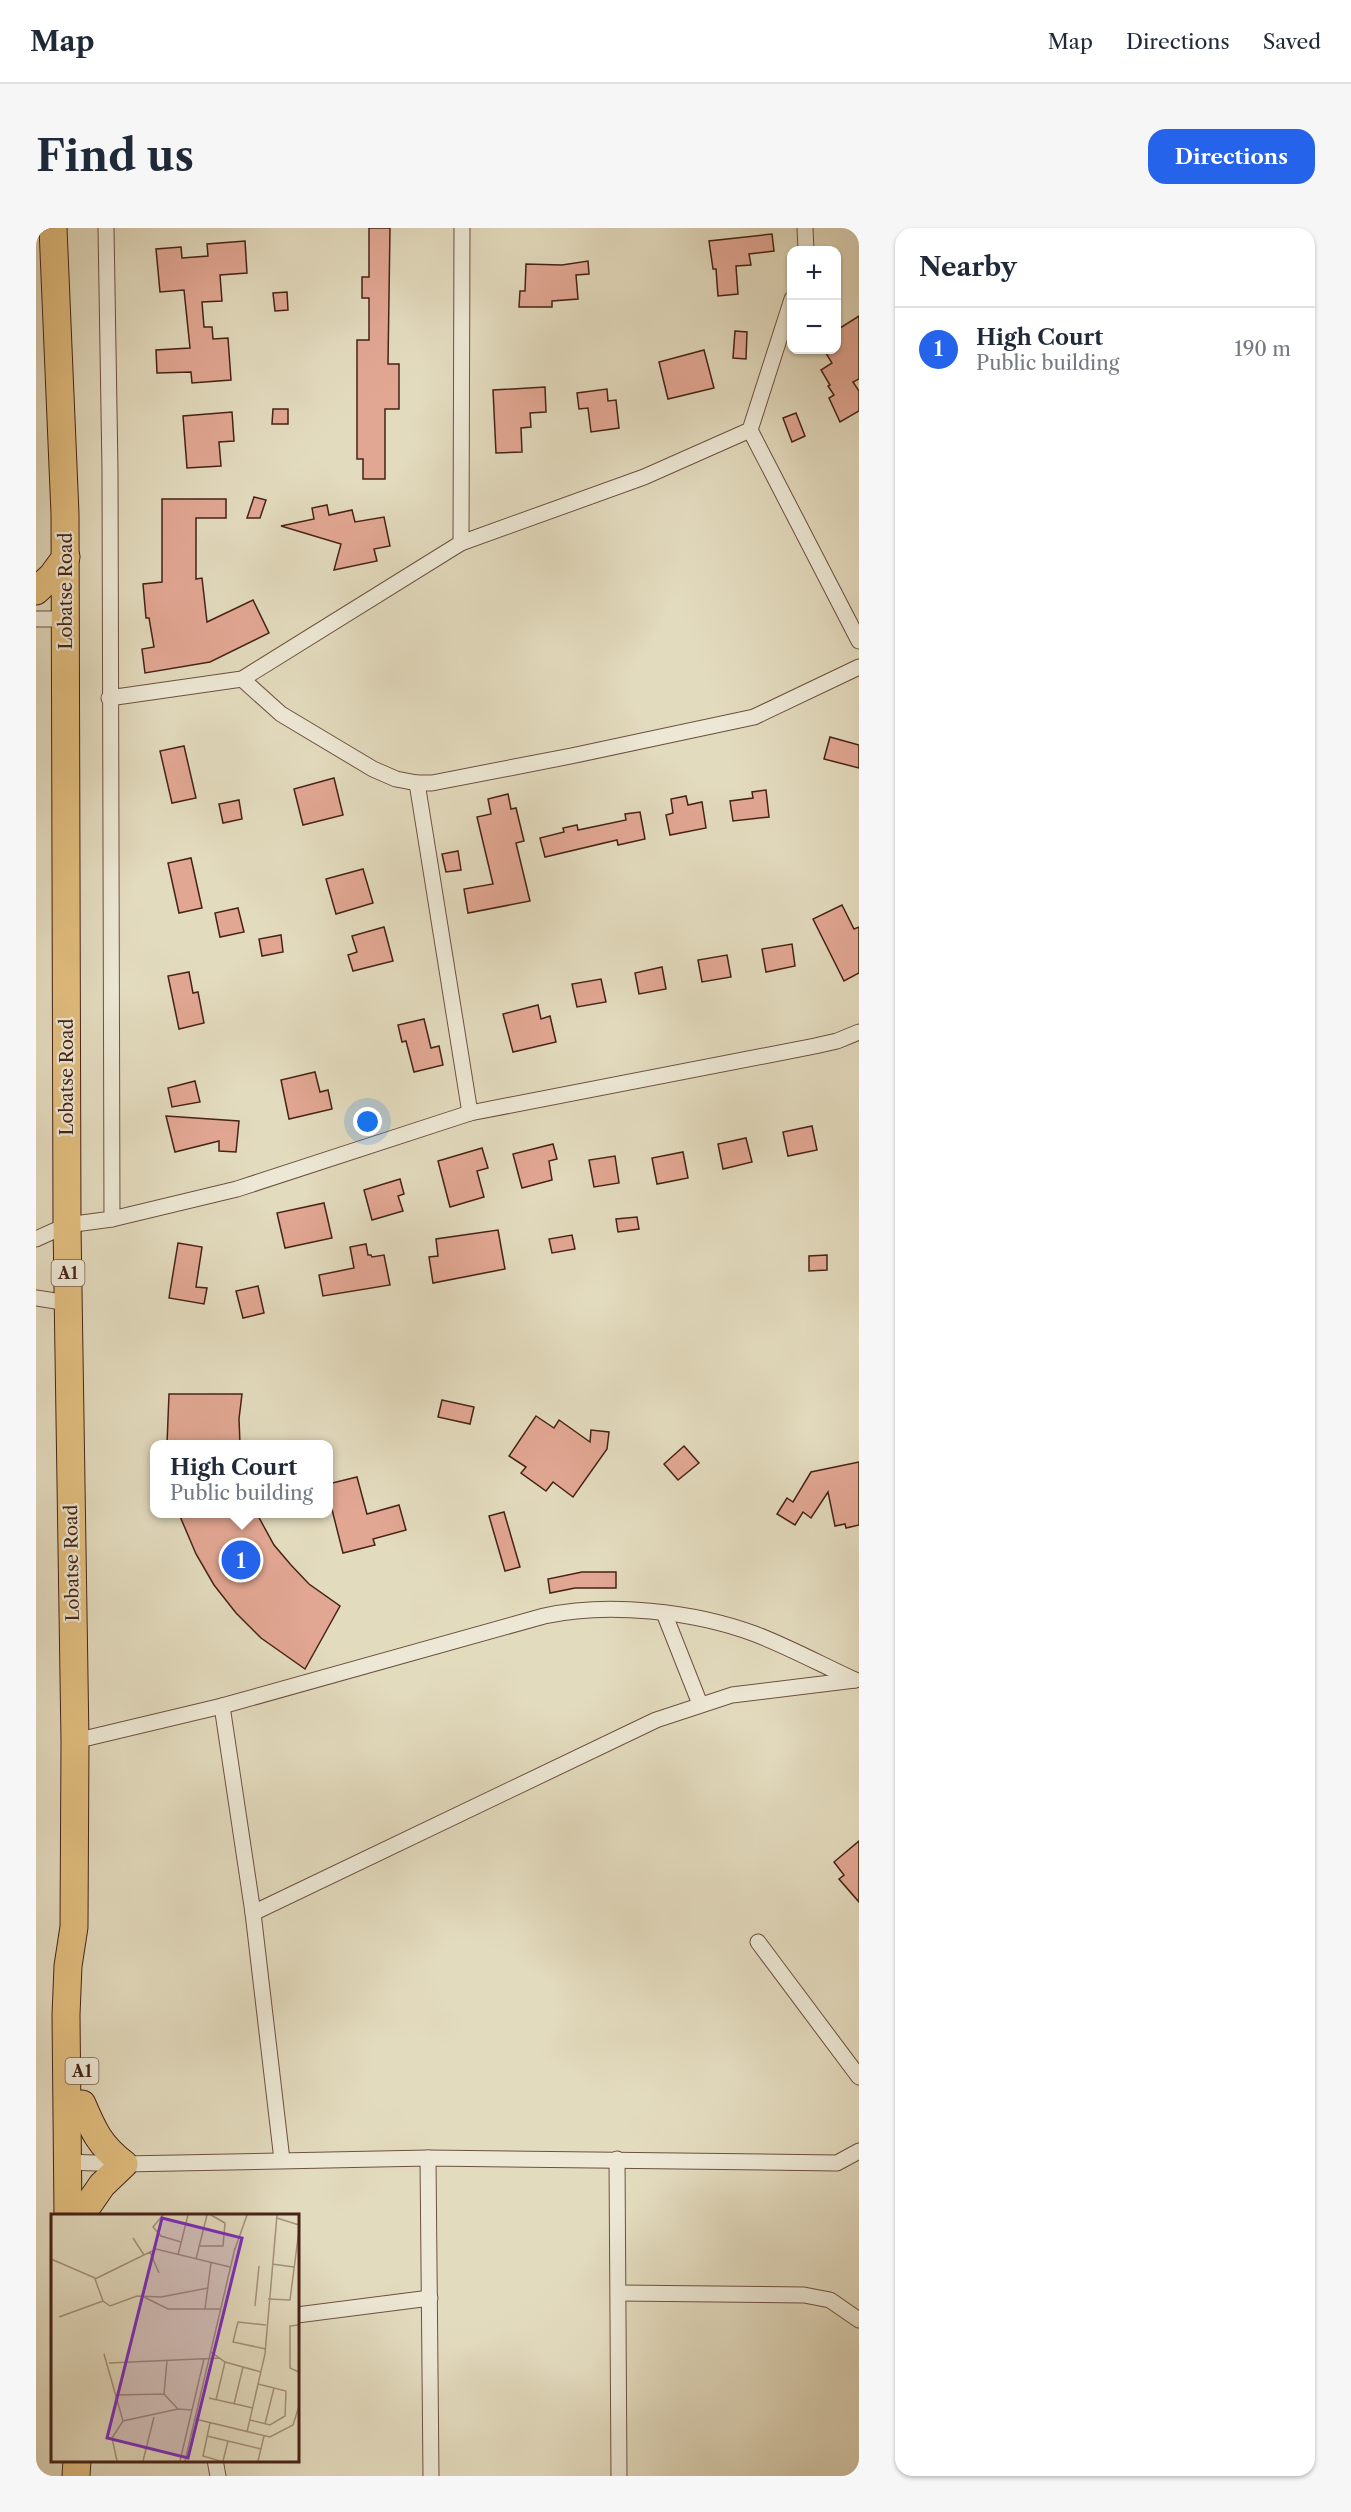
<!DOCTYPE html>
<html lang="en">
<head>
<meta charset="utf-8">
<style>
  :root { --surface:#fff; --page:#f6f6f7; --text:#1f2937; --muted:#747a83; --line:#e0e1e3; --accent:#2563eb }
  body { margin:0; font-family:"Libre Caslon Text",serif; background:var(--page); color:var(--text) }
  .controls { position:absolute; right:18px; top:18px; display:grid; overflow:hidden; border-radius:12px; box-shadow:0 2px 4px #0004 }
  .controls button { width:54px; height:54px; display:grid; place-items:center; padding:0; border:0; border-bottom:2px solid var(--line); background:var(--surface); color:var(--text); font:30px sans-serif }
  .you { position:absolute; left:332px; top:894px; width:21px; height:21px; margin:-15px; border:4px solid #fff; border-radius:50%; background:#1a73e8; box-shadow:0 0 0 9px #1a73e833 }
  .badge { display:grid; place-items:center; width:39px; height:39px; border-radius:50%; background:var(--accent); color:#fff; font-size:20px; font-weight:700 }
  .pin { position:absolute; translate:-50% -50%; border:3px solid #fff; box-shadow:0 2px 6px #0006 }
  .popup { position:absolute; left:114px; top:1212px; width:183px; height:78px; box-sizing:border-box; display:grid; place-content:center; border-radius:12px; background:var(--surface); filter:drop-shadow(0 2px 4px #0005); font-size:20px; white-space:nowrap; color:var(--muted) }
  .popup b { font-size:22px; color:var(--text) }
  .popup::after { content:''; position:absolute; left:50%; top:100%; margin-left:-12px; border:12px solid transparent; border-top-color:var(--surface) }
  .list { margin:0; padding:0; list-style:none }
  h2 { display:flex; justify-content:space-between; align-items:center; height:78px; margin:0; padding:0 24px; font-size:26px }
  h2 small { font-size:20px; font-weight:400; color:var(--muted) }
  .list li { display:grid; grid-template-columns:39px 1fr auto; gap:18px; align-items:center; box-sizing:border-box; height:84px; padding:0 24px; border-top:2px solid var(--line) }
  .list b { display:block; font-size:22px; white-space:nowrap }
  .list p { margin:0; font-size:20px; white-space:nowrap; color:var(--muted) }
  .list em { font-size:20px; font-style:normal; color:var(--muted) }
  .map { position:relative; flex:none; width:823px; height:2248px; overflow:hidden; border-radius:18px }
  header { display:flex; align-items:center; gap:36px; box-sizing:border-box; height:84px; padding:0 30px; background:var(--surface); border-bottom:2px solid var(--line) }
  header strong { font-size:28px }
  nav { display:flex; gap:33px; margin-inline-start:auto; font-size:21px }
  .intro { display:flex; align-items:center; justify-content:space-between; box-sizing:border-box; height:144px; padding:0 36px }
  h1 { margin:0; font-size:42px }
  .button { padding:15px 27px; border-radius:18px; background:var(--accent); color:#fff; font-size:21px; font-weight:700 }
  main { display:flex; gap:36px; padding:0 36px }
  aside { flex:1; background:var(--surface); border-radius:18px; box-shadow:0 2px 4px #0004 }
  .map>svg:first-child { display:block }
  .building { fill:#e2a793; stroke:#462316; stroke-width:1.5 }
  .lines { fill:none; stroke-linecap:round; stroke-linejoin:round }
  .street-casing { stroke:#6d5140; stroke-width:17 }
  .highway-casing { stroke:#462316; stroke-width:29 }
  .street { stroke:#ede8d5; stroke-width:15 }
  .highway { stroke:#e2be7f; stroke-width:27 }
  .labels { text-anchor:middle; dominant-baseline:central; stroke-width:4.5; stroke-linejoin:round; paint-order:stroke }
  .shield { fill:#ede8d5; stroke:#785e4f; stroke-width:1.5 }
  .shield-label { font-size:16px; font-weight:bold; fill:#462316 }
  .street-label { font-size:18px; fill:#462316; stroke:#ede8d5 }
  .inset-road { fill:none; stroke:#a4917b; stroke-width:1.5 }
  .view { fill:#7b2cbf; fill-opacity:0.15; stroke:#7b2cbf; stroke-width:3 }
  .inset-edge { fill:none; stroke:#462316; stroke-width:3 }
</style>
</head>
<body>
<header>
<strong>Map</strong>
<nav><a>Map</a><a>Directions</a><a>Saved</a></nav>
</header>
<div class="intro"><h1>Find us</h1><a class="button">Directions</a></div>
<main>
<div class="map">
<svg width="823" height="2248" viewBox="0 0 823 2248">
  <rect width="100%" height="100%" fill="#e3dbbe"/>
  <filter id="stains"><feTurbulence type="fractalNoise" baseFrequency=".00333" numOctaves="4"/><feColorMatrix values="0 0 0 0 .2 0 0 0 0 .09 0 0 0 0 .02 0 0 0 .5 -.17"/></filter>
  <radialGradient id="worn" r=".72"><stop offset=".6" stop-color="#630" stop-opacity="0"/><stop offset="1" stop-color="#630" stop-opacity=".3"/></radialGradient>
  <g class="building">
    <path d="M333 0H354L352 136H363V181H349V251H327V231H321V112H333V70H326V49H333Z"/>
    <path d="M736 6 738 23 713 26 715 37 700 38 702 66 682 68 680 41H677L673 13Z"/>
    <path d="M209 13 211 45 184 47 186 73 166 74 168 99H176L177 111 192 110 195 152 156 155 155 144 121 145 120 122 154 120 148 62 124 64 120 21 145 19 146 30 172 28 171 16Z"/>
    <path d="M552 33 553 46 540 47 542 71 516 73V79H483L484 63H489L490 36 526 37Z"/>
    <path d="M251 64 252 82 239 83 237 65Z"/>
    <path d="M823 88V151L817 154 823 163V183L804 194 793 170 798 167 792 158 794 157 785 142 796 135 788 122H801V102Z"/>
    <path d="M699 103 711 104 710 131 697 130Z"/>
    <path d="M668 122 678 160 632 171 623 134Z"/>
    <path d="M509 159 510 184 494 185 495 199 485 200 486 224 460 225 457 162Z"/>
    <path d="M571 161 572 173 580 172 583 200 555 204 552 180 543 181 541 165Z"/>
    <path d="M237 181H252V196H236Z"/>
    <path d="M196 184 198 213 183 214 185 238 151 240 147 188Z"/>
    <path d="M760 185 769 208 756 214 747 190Z"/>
    <path d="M218 269 230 272 224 290H211Z"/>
    <path d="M126 271H190V290H160V351L166 350 171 394 217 372 233 405 174 434 109 445 106 421 118 419 113 390H110L107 356 126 354Z"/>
    <path d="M291 277 293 287 316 282 319 294 348 289 354 318 338 321 341 333 298 342 305 316 245 298 278 291 276 280Z"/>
    <path d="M794 509 823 517V540L788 531Z"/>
    <path d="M148 518 160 570 136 575 124 523Z"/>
    <path d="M298 550 307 587 267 597 258 561Z"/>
    <path d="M730 562 733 589 697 593 694 573 717 570 716 564Z"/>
    <path d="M472 566 475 581 480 580 488 613 480 615 494 673 432 685 428 661 457 656 441 589 455 586 452 571Z"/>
    <path d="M650 568 652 577 666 574 670 600 634 607 630 587 637 585 635 571Z"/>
    <path d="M203 572 206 591 187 595 183 576Z"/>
    <path d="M604 584 609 611 582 617 581 612 509 629 504 610 528 604 527 600 541 597 542 602 590 592 589 586Z"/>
    <path d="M422 623 425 642 410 644 406 626Z"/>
    <path d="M155 630 166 680 143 685 132 635Z"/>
    <path d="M327 641 337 675 300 686 290 651Z"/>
    <path d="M806 677 818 701 823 699V745L808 753 777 691Z"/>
    <path d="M202 680 208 704 184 709 179 685Z"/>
    <path d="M348 699 357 733 317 743 312 727 321 724 316 708Z"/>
    <path d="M245 707 247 724 226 728 223 711Z"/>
    <path d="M756 716 759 738 730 744 726 721Z"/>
    <path d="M691 727 695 749 666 754 662 732Z"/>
    <path d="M626 739 630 761 603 766 599 745Z"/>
    <path d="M153 744 157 765 162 764 168 795 143 801 132 748Z"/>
    <path d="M565 751 570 774 541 779 536 756Z"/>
    <path d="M502 777 505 791 514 788 520 814 477 824 467 786Z"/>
    <path d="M388 791 395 820 403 818 407 837 378 844 370 813 366 814 362 797Z"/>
    <path d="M279 844 284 864 292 862 296 881 253 891 245 852Z"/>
    <path d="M159 853 164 874 136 879 132 860Z"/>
    <path d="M130 888 203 893 200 924 183 923V913L139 924Z"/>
    <path d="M776 898 781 922 752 928 747 904Z"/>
    <path d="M710 910 716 934 687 941 682 916Z"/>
    <path d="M517 916 521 931 513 933 516 952 486 960 477 926Z"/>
    <path d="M446 920 452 940 441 943 448 969 414 979 402 933Z"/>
    <path d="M647 924 652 950 621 956 616 930Z"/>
    <path d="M579 928 583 955 558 959 553 932Z"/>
    <path d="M364 951 368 966 362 968 367 983 336 992 328 962Z"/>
    <path d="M288 975 296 1010 249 1020 241 985Z"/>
    <path d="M601 989 603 1001 582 1004 580 991Z"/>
    <path d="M462 1002 469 1041 397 1055 393 1029 402 1028 400 1011Z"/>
    <path d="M536 1007 539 1021 516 1025 513 1011Z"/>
    <path d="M142 1015 166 1019 160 1059 171 1060 168 1076 133 1070Z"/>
    <path d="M330 1016 332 1027H335L336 1029 348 1027 354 1057 287 1068 283 1047 318 1040 314 1019Z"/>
    <path d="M791 1027V1042L773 1043V1028Z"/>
    <path d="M222 1058 228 1085 207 1090 200 1063Z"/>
    <path d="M133 1166H206L203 1191 204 1216H131Z"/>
    <path d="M406 1172 438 1179 434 1196 402 1189Z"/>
    <path d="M500 1188 518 1200 523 1192 554 1214 555 1202 573 1204 571 1221 537 1269 517 1254 510 1263 485 1245 490 1239 473 1228Z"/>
    <path d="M648 1218 663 1235 642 1252 628 1236Z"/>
    <path d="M823 1234V1297L810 1300 809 1296 799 1298 792 1264 775 1290 767 1284 759 1297 741 1286 751 1270 757 1274 775 1244Z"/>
    <path d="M321 1249 331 1286 363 1277 370 1302 337 1311 339 1317 307 1325 292 1266V1256Z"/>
    <path d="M468 1284 484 1339 469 1343 453 1288Z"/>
    <path d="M143 1286H221L238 1317 255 1337 273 1356 304 1378 269 1441 225 1410 200 1385 178 1357 160 1326Z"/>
    <path d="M546 1344H580V1360H539L514 1365 512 1351Z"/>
    <path d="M823 1613V1674L803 1651 808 1647 798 1634Z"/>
  </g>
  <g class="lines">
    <defs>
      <g id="street">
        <path d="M70 0 74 242 76 991"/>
        <path d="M769 0 770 22"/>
        <path d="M714 202 823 413"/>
        <path d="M425 315 426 0"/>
        <path d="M0 391H30"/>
        <path d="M206 451 245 486 337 541 360 551 381 555H396L535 528 718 489 823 439"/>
        <path d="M73 470 206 451 425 315 608 249 714 202 756 71"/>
        <path d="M381 555 434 885"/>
        <path d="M0 1011 31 997 76 991 201 961 434 885 779 818 801 813 823 804"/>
        <path d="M0 1070 32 1075"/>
        <path d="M628 1385 664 1476"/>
        <path d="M186 1478 217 1685 246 1932"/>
        <path d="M39 1513 186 1478 508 1388C572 1374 657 1383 719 1406 753 1419 786 1437 819 1452"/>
        <path d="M217 1685 620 1492 696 1467 819 1452"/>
        <path d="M722 1714 823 1849"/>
        <path d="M392 1930 395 2248"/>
        <path d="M581 1931 583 2248"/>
        <path d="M30 1934 88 1936 392 1930 801 1935 823 1923"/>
        <path d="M583 2065 768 2067 794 2072 823 2092"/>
        <path d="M261 2087 394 2070"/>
        <path d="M179 2232 182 2248"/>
      </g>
      <g id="highway">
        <path d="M17 0 29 286 31 997 39 1513 38 1699 32 1738 30 1787 32 1987"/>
        <path d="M0 363 16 348 30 329"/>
        <path d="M46 1876C57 1902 64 1918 88 1936L66 1957 48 1983"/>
        <path d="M40 2248 41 2232"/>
      </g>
    </defs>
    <use href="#street" class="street-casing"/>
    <use href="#highway" class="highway-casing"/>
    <use href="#street" class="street"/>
    <use href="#highway" class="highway"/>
  </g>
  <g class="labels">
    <g class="shield">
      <rect x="15.5" y="1032" width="33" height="26" rx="4.5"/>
      <rect x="29.5" y="1830" width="33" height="26" rx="4.5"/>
    </g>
    <g class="shield-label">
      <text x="32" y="1045">A1</text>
      <text x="46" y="1843">A1</text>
    </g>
    <g class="street-label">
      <text transform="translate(30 363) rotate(-90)">Lobatse Road</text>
      <text transform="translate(31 849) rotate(-90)">Lobatse Road</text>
      <text transform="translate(36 1335) rotate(-91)">Lobatse Road</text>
    </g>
  </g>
  <g transform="translate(15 1986)">
    <rect width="248" height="248" fill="#e3dbbe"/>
    <path class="inset-road" d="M112 1 102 13 110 22 130 28M226 4 248 11M82 24 93 41M148 32H172L174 9 160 1M184 35 196 1M99 38 108 59M127 41 137 1M0 45 44 64M145 45 156 1M221 50 243 53M157 74 110 83 86 82 59 92 52 87 44 65 105 35 179 53M93 83 117 95H170M217 85 239 86 248 16M204 92 208 52M154 95 160 49M8 103 52 87M248 111 239 112V154L248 158M215 135 182 128 187 108 215 111M160 138 174 148 210 158M53 140 72 207M58 149 169 144M113 180 116 147M66 181 113 180 127 195M158 184 202 194M165 186 174 148M183 190 192 153M144 205 219 223 242 211 248 192M199 206 219 211 234 202 235 177 207 170M159 209 152 242 169 247M214 210 223 174M196 218 214 140 226 1M156 222 210 235M66 247 61 224 72 207 127 195 141 196M92 247 103 203M129 247 153 145M134 247 184 34M172 247 177 227M207 247 213 222"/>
    <path class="view" d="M111 4 191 24 137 244 56 224Z"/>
    <rect width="248" height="248" class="inset-edge"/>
  </g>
  <rect width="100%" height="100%" filter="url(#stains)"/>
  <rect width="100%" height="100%" fill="url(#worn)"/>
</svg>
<div class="controls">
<button>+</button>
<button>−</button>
</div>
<div class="you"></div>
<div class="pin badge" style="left:205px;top:1332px">1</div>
<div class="popup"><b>High Court</b>Public building</div>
</div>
<aside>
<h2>Nearby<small></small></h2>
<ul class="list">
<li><span class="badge">1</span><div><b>High Court</b><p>Public building</p></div><em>190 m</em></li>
</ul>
</aside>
</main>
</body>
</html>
